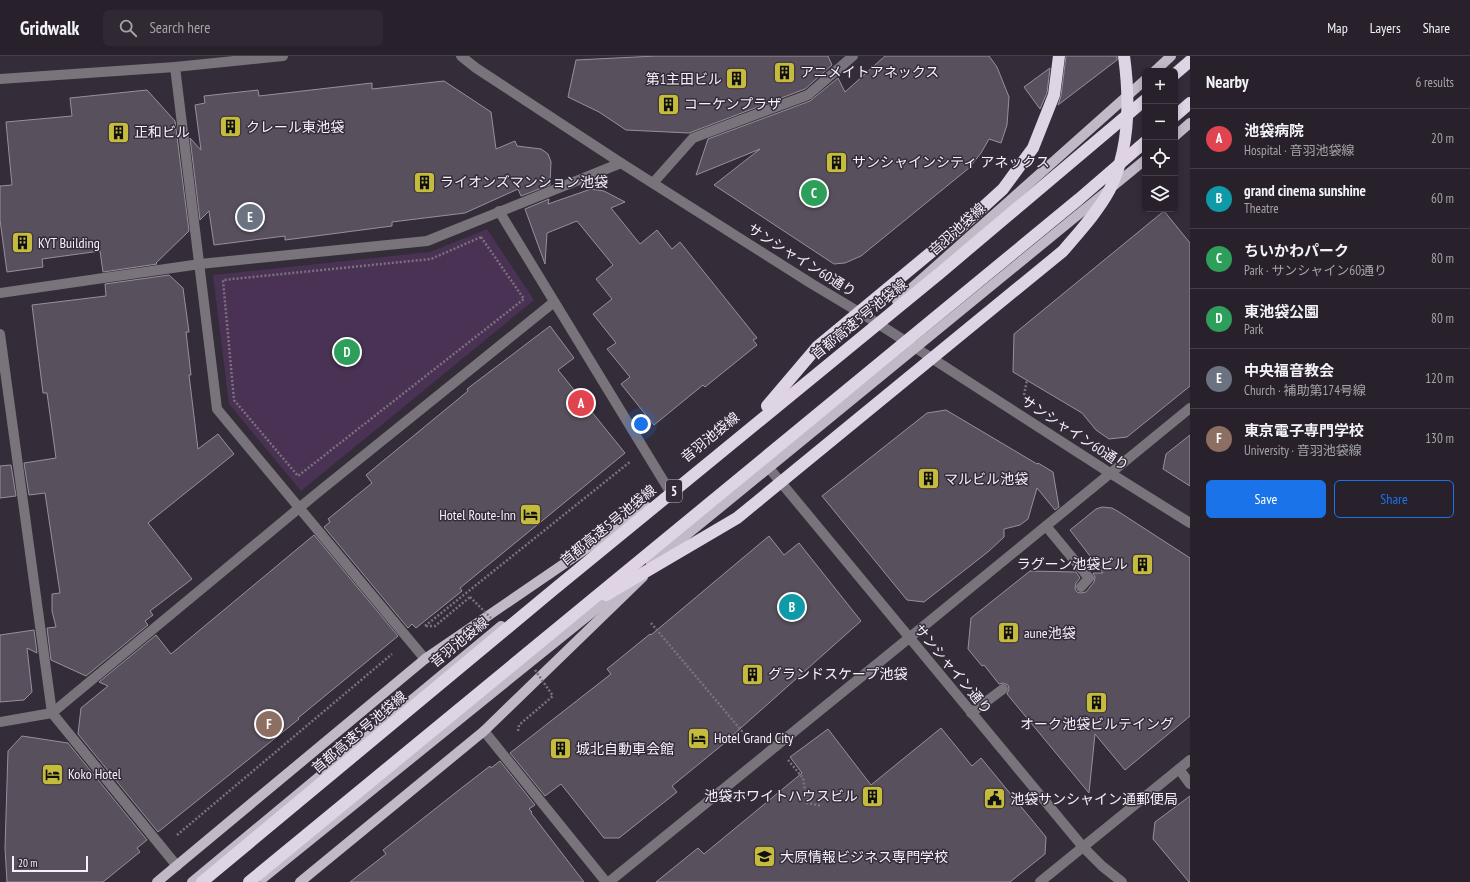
<!DOCTYPE html>
<html lang="en">
<head>
<meta charset="utf-8">
<style>
  :root { --surface:#28212b; --page:#302933; --text:#f1f3f6; --muted:#a5a3a9; --line:#443e47; --accent:#1a73e8 }
  body { margin:0; font-family:"PT Sans Narrow","Noto Sans JP",sans-serif; background:var(--page); color:var(--text) }
  .controls { position:absolute; right:12px; top:12px; display:grid; overflow:hidden; border-radius:6px; box-shadow:0 2px 6px #0003 }
  .controls button { width:36px; height:36px; display:grid; place-items:center; padding:0; border:0; border-bottom:1px solid var(--line); background:var(--surface); color:var(--text); font:20px sans-serif }
  .scale { position:absolute; left:12px; bottom:10px; width:76px; box-sizing:border-box; padding-left:4px; border:2px solid #f7f1fa; border-top:0; font-size:11px; line-height:14px; white-space:nowrap; color:#f7f1fa; -webkit-text-stroke:3px #352c39; paint-order:stroke }
  .you { position:absolute; left:641px; top:368px; width:14px; height:14px; margin:-10px; border:3px solid #fff; border-radius:50%; background:#1a73e8; box-shadow:0 0 0 6px #1a73e833 }
  .badge { display:grid; place-items:center; width:26px; height:26px; border-radius:50%; background:var(--accent); color:#fff; font-size:13px; font-weight:700 }
  .pin { position:absolute; translate:-50% -50%; border:2px solid #fff; box-shadow:0 1px 4px #0006 }
  .list { margin:0; padding:0; list-style:none }
  h2 { display:flex; justify-content:space-between; align-items:center; height:52px; margin:0; padding:0 16px; font-size:17px }
  h2 small { font-size:13px; font-weight:400; color:var(--muted) }
  .list li { display:grid; grid-template-columns:26px 1fr auto; gap:12px; align-items:center; box-sizing:border-box; height:60px; padding:0 16px; border-top:1px solid var(--line) }
  .list b { display:block; font-size:15px; white-space:nowrap }
  .list p { margin:0; font-size:13px; white-space:nowrap; color:var(--muted) }
  .list em { font-size:13px; font-style:normal; color:var(--muted) }
  .actions { display:flex; gap:8px; padding:12px 16px }
  .actions a { flex:1; padding:9px 0; border:1px solid var(--accent); border-radius:6px; text-align:center; font-size:14px; color:var(--accent) }
  .actions .main { background:var(--accent); color:#fff }
  .icon { flex:none; width:22px; height:22px; fill:none; stroke:currentColor; stroke-width:2; stroke-linecap:round; stroke-linejoin:round }
  .map { position:relative; flex:none; width:1190px; height:826px; overflow:hidden }
  header { display:flex; align-items:center; gap:24px; box-sizing:border-box; height:56px; padding:0 20px; background:var(--surface); border-bottom:1px solid var(--line) }
  header strong { font-size:19px }
  nav { display:flex; gap:22px; margin-inline-start:auto; font-size:14px }
  .search { width:280px; height:36px; background:var(--page); display:flex; align-items:center; gap:10px; box-sizing:border-box; padding:0 14px; border-radius:6px; color:var(--muted); font-size:15px }
  main { display:flex }
  aside { flex:1; background:var(--surface) }
  .map>svg:first-child { display:block }
  .green { fill:#493253 }
  .building { fill:#59505d; stroke:#998e9d }
  .lines { fill:none; stroke-linecap:round; stroke-linejoin:round }
  .path { stroke:#7a727d; stroke-width:2.5; stroke-dasharray:2 2; stroke-linecap:butt }
  .minor { stroke:#79747b; stroke-width:10 }
  .major { stroke:#c2b9c6; stroke-width:10 }
  .highway { stroke:#dfd4e4; stroke-width:12 }
  .path-bridge { stroke:#7a727d; stroke-width:2.5; stroke-dasharray:2 2; stroke-linecap:butt }
  .highway-bridge { stroke:#dfd4e4; stroke-width:12 }
  .labels { text-anchor:middle; dominant-baseline:central; stroke-width:3; stroke-linejoin:round; paint-order:stroke }
  .shield { fill:#352c39; stroke:#bdb6c0; stroke-width:1 }
  .shield-label { font-size:13px; font-weight:bold; fill:#f7f1fa }
  .poi-label { font-size:14px; fill:#f7f1fa; stroke:#352c39; text-anchor:start }
  .street-label { font-size:14px; fill:#f7f1fa; stroke:#352c39 }
</style>
</head>
<body>
<header>
<strong>Gridwalk</strong>
<div class="search"><svg class="icon" aria-label="search" viewBox="0 0 24 24"><circle cx="10" cy="10" r="6"/><path d="M15 15l6 6"/></svg>Search here</div>
<nav><a>Map</a><a>Layers</a><a>Share</a></nav>
</header>
<main>
<div class="map">
<svg width="1190" height="826" viewBox="0 0 1190 826">
  <rect width="100%" height="100%" fill="#352c39"/>
  <path class="green" d="M487 173 534 244 301 435 229 348 213 219 430 196Z"/>
  <g class="building">
    <path d="M656 0H828L832 9 805 33 689 77 626 74 599 56 568 41 576 4Z"/>
    <path d="M885 0H989L997 11 1009 41 1007 69 1001 87 989 83 981 97 969 112 861 200 845 207 834 208 714 129 760 93 696 119 708 83 810 45 838 22 845 36Z"/>
    <path d="M1066 0H1117V4L1058 49 1061 40Z"/>
    <path d="M1050 12 1047 37 1040 53 1024 31Z"/>
    <path d="M444 25 491 56 496 93 515 85 517 90 541 93 548 98 551 106 550 129 521 140 518 133 465 157 392 166V170L285 184V180L214 189 209 155 200 164 190 82 201 94 195 49 205 47 204 40 258 34 259 40 372 27V33Z"/>
    <path d="M147 34 175 65 189 175 156 207 157 208 103 216 100 195 42 203 43 211 7 216 0 164V130L12 129 6 66 72 60 70 42Z"/>
    <path d="M591 133 604 135 625 146 611 152 640 188 657 174 672 193 680 186 757 282 753 284 757 289 705 331 703 329 654 369 621 328 630 321 607 293 616 287 593 258 612 243 596 223 613 209 577 165 547 177 545 208 525 153 549 143 548 148Z"/>
    <path d="M1164 155 1190 187V330L1127 381 1109 383 1096 374 1082 357 1013 316 1014 278Z"/>
    <path d="M169 219 183 232 189 276H186L191 319H189L198 393 218 378 234 398 148 467 192 523 150 555 153 559 145 565 148 569 86 620 51 604 47 572 56 571 52 555V538L60 537 45 437 29 439 24 407 56 402 47 337H43L32 249 106 240 105 228Z"/>
    <path d="M550 270 574 302 558 314 625 397 460 532 462 535 416 572 412 568 408 572 324 471 330 466 328 463 372 427 366 419 468 335 467 333Z"/>
    <path d="M946 354 1037 408 1038 407 1053 416 1059 451 1055 454 1037 432 1028 463 1020 469 1004 473V481L989 495 924 546 907 544 822 440 927 357Z"/>
    <path d="M1190 379V430L1163 413 1166 398Z"/>
    <path d="M11 409 16 440 0 442V410Z"/>
    <path d="M1102 451 1112 452 1119 456 1190 502V660L1125 714 1095 678 1089 737 1007 638 1009 633 1008 629 1003 627 999 628 984 609 982 610 968 593 971 562 1030 515 1076 516 1080 522 1076 527 1075 533 1077 536 1080 537 1086 536 1094 526 1095 521 1093 517H1103L1070 474 1096 453Z"/>
    <path d="M314 479 398 580 298 662 299 663 158 776 78 678 81 652 108 630 99 626 156 579 171 598Z"/>
    <path d="M769 480 784 499 799 487 861 565 733 679V680L672 730 677 736 619 782H604L561 728 545 740 510 697 611 618 607 613 650 578 651 579Z"/>
    <path d="M34 574 37 597 27 592 32 636 24 644 0 646V579Z"/>
    <path d="M941 672 972 710 981 702 1046 781 1045 798 1010 826H656L698 792 704 798 802 717 790 701 828 673 871 729Z"/>
    <path d="M22 680 68 687 147 784 137 792 140 796 103 826H7L5 792 8 695Z"/>
    <path d="M500 705 535 749 529 753 532 756 531 757 584 826H350L386 798 383 794 459 734 490 710 491 712Z"/>
    <path d="M1190 740V826H1189L1153 783 1155 766Z"/>
  </g>
  <g class="lines">
    <g class="path">
      <path d="M481 181 524 243 298 420 234 344 223 224 431 203Z"/>
      <path d="M1024 339 1027 324"/>
      <path d="M651 567 751 686"/>
      <path d="M425 570 631 405"/>
      <path d="M426 570H435L470 541"/>
      <path d="M518 675 519 669 553 640"/>
      <path d="M788 704 803 722 807 747 822 750"/>
      <path d="M177 779 392 598"/>
    </g>
    <g class="minor">
      <path d="M461 0 476 12 621 107 812 228 874 265 1110 417 1190 467"/>
      <path d="M175 11 217 353 425 603"/>
      <path d="M0 23 175 11 283 0"/>
      <path d="M653 127 693 82 808 39 853 0"/>
      <path d="M499 155 669 434"/>
      <path d="M0 237 200 208 427 185 621 107"/>
      <path d="M0 278 52 657 177 810"/>
      <path d="M769 412 1083 791 1102 810 1122 826"/>
      <path d="M1046 470 1089 522 1081 531"/>
      <path d="M971 657 1003 633"/>
      <path d="M0 666 52 657 316 438 554 246"/>
      <path d="M484 675 606 826"/>
      <path d="M1179 713 1190 728"/>
      <path d="M609 826 925 569 1190 352"/>
      <path d="M1040 826 1190 704"/>
    </g>
    <g class="major">
      <path d="M1155 15 1171 0"/>
      <path d="M1175 80 1190 67"/>
      <path d="M897 245 1145 24"/>
      <path d="M651 508 1145 104"/>
      <path d="M263 822 616 537"/>
      <path d="M157 826 425 603 647 451"/>
      <path d="M192 826 501 570"/>
      <path d="M300 826 484 675 643 521"/>
    </g>
    <path class="highway" d="M1175 60 1190 47"/>
    <g class="path-bridge">
      <path d="M470 541 491 562"/>
      <path d="M535 614 553 640"/>
    </g>
    <g class="highway-bridge">
      <path d="M1175 18 1190 5"/>
      <path d="M767 350 818 290 958 174 1003 133 1033 92 1054 39 1059 0"/>
      <path d="M606 539 737 462 1063 195C1079 176 1097 157 1109 135 1130 94 1130 44 1124 0"/>
      <path d="M202 826 552 535 940 217 1145 44"/>
      <path d="M249 826 1079 143 1145 86"/>
    </g>
  </g>
  <defs>
    <symbol id="building-square" viewBox="-11 -11 22 22"><rect x="-9" y="-9" width="18" height="18" rx="4" fill="#c5bc3d" stroke="#352c39"/><path d="M-4-6H4V6H1V3H-1V6H-4ZM-2.5-4.3h1.7v1.8h-1.7ZM.8-4.3h1.7v1.8H.8ZM-2.5-1h1.7V.8h-1.7ZM.8-1h1.7V.8H.8Z" fill="#111"/></symbol>
    <symbol id="hotel-square" viewBox="-11 -11 22 22"><rect x="-9" y="-9" width="18" height="18" rx="4" fill="#c5bc3d" stroke="#352c39"/><path d="M-6-4.5h1.5V1H6V5H4.5V3h-9V5H-6ZM-4 0a1.8 1.8 0 1 1 3.6 0ZM.5 0V-2.5h3Q6-2.5 6 0Z" fill="#111"/></symbol>
    <symbol id="civic-square" viewBox="-11 -11 22 22"><rect x="-9" y="-9" width="18" height="18" rx="4" fill="#c5bc3d" stroke="#352c39"/><path d="M-.6-6.5H3V-4.5H.6V-3L4-1V1h2V6H-6V1h2V-1L-.6-3ZM-1.2 2.5V6h2.4V2.5Z" fill="#111"/></symbol>
    <symbol id="university-square" viewBox="-11 -11 22 22"><rect x="-9" y="-9" width="18" height="18" rx="4" fill="#c5bc3d" stroke="#352c39"/><path d="M0-5L7-2L0 1L-7-2ZM-4 1L0 2.5L4 1V4Q0 6-4 4Z" fill="#111"/></symbol>
  </defs>
  <g fill-rule="evenodd">
    <use href="#building-square" x="772" y="4" width="25" height="25"/>
    <use href="#building-square" x="724" y="10" width="25" height="25"/>
    <use href="#building-square" x="656" y="36" width="25" height="25"/>
    <use href="#building-square" x="218" y="58" width="25" height="25"/>
    <use href="#building-square" x="106" y="64" width="25" height="25"/>
    <use href="#building-square" x="824" y="94" width="25" height="25"/>
    <use href="#building-square" x="412" y="114" width="25" height="25"/>
    <use href="#building-square" x="10" y="174" width="25" height="25"/>
    <use href="#building-square" x="916" y="410" width="25" height="25"/>
    <use href="#hotel-square" x="518" y="446" width="25" height="25"/>
    <use href="#building-square" x="1130" y="496" width="25" height="25"/>
    <use href="#building-square" x="996" y="564" width="25" height="25"/>
    <use href="#building-square" x="740" y="606" width="25" height="25"/>
    <use href="#building-square" x="1084" y="634" width="25" height="25"/>
    <use href="#hotel-square" x="686" y="670" width="25" height="25"/>
    <use href="#building-square" x="548" y="680" width="25" height="25"/>
    <use href="#hotel-square" x="40" y="706" width="25" height="25"/>
    <use href="#building-square" x="860" y="728" width="25" height="25"/>
    <use href="#civic-square" x="982" y="730" width="25" height="25"/>
    <use href="#university-square" x="752" y="788" width="25" height="25"/>
  </g>
  <g class="labels">
    <rect class="shield" x="666" y="424" width="16" height="22" rx="3"/>
    <g class="shield-label">
      <text x="674" y="435">5</text>
    </g>
    <g class="poi-label">
      <text x="800" y="16">アニメイトアネックス</text>
      <text x="722" y="23" text-anchor="end">第1主田ビル</text>
      <text x="684" y="48">コーケンプラザ</text>
      <text x="246" y="71">クレール東池袋</text>
      <text x="134" y="76">正和ビル</text>
      <text x="852" y="106">サンシャインシティ アネックス</text>
      <text x="440" y="126">ライオンズマンション池袋</text>
      <text x="38" y="187">KYT Building</text>
      <text x="944" y="423">マルビル池袋</text>
      <text x="516" y="459" text-anchor="end">Hotel Route-Inn</text>
      <text x="1128" y="508" text-anchor="end">ラグーン池袋ビル</text>
      <text x="1024" y="577">aune池袋</text>
      <text x="768" y="618">グランドスケープ池袋</text>
      <text x="1097" y="668" text-anchor="middle">オーク池袋ビルテイング</text>
      <text x="714" y="682">Hotel Grand City</text>
      <text x="576" y="693">城北自動車会館</text>
      <text x="68" y="718">Koko Hotel</text>
      <text x="858" y="740" text-anchor="end">池袋ホワイトハウスビル</text>
      <text x="1010" y="743">池袋サンシャイン通郵便局</text>
      <text x="780" y="801">大原情報ビジネス専門学校</text>
    </g>
    <g class="street-label">
      <text transform="translate(957 173) rotate(-42)">音羽池袋線</text>
      <text transform="translate(802 204) rotate(32)">サンシャイン60通り</text>
      <text transform="translate(859 263) rotate(-39)">首都高速5号池袋線</text>
      <text transform="translate(1075 377) rotate(33)">サンシャイン60通り</text>
      <text transform="translate(710 381) rotate(-39)">音羽池袋線</text>
      <text transform="translate(608 469) rotate(-39)">首都高速5号池袋線</text>
      <text transform="translate(459 586) rotate(-39)">音羽池袋線</text>
      <text transform="translate(953 613) rotate(50)">サンシャイン通り</text>
      <text transform="translate(359 676) rotate(-40)">首都高速5号池袋線</text>
    </g>
  </g>
</svg>
<div class="controls">
<button>+</button>
<button>−</button>
<button><svg class="icon" aria-label="locate" viewBox="0 0 24 24"><circle cx="12" cy="12" r="6"/><path d="M12 2v4M12 18v4M2 12h4M18 12h4"/></svg></button>
<button><svg class="icon" aria-label="layers" viewBox="0 0 24 24"><path d="M12 4l9 5-9 5-9-5zM3 14l9 5 9-5"/></svg></button>
</div>
<div class="scale">20 m</div>
<div class="you"></div>
<div class="pin badge" style="left:581px;top:347px;background:#e0444e">A</div>
<div class="pin badge" style="left:792px;top:551px;background:#0f9aa8">B</div>
<div class="pin badge" style="left:814px;top:137px;background:#2e9e5b">C</div>
<div class="pin badge" style="left:347px;top:296px;background:#2e9e5b">D</div>
<div class="pin badge" style="left:250px;top:161px;background:#6b7280">E</div>
<div class="pin badge" style="left:269px;top:668px;background:#8d6e63">F</div>
</div>
<aside>
<h2>Nearby<small>6 results</small></h2>
<ul class="list">
<li><span class="badge" style="background:#e0444e">A</span><div><b>池袋病院</b><p>Hospital · 音羽池袋線</p></div><em>20 m</em></li>
<li><span class="badge" style="background:#0f9aa8">B</span><div><b>grand cinema sunshine</b><p>Theatre</p></div><em>60 m</em></li>
<li><span class="badge" style="background:#2e9e5b">C</span><div><b>ちいかわパーク</b><p>Park · サンシャイン60通り</p></div><em>80 m</em></li>
<li><span class="badge" style="background:#2e9e5b">D</span><div><b>東池袋公園</b><p>Park</p></div><em>80 m</em></li>
<li><span class="badge" style="background:#6b7280">E</span><div><b>中央福音教会</b><p>Church · 補助第174号線</p></div><em>120 m</em></li>
<li><span class="badge" style="background:#8d6e63">F</span><div><b>東京電子専門学校</b><p>University · 音羽池袋線</p></div><em>130 m</em></li>
</ul>
<div class="actions"><a class="main">Save</a><a>Share</a></div>
</aside>
</main>
</body>
</html>
